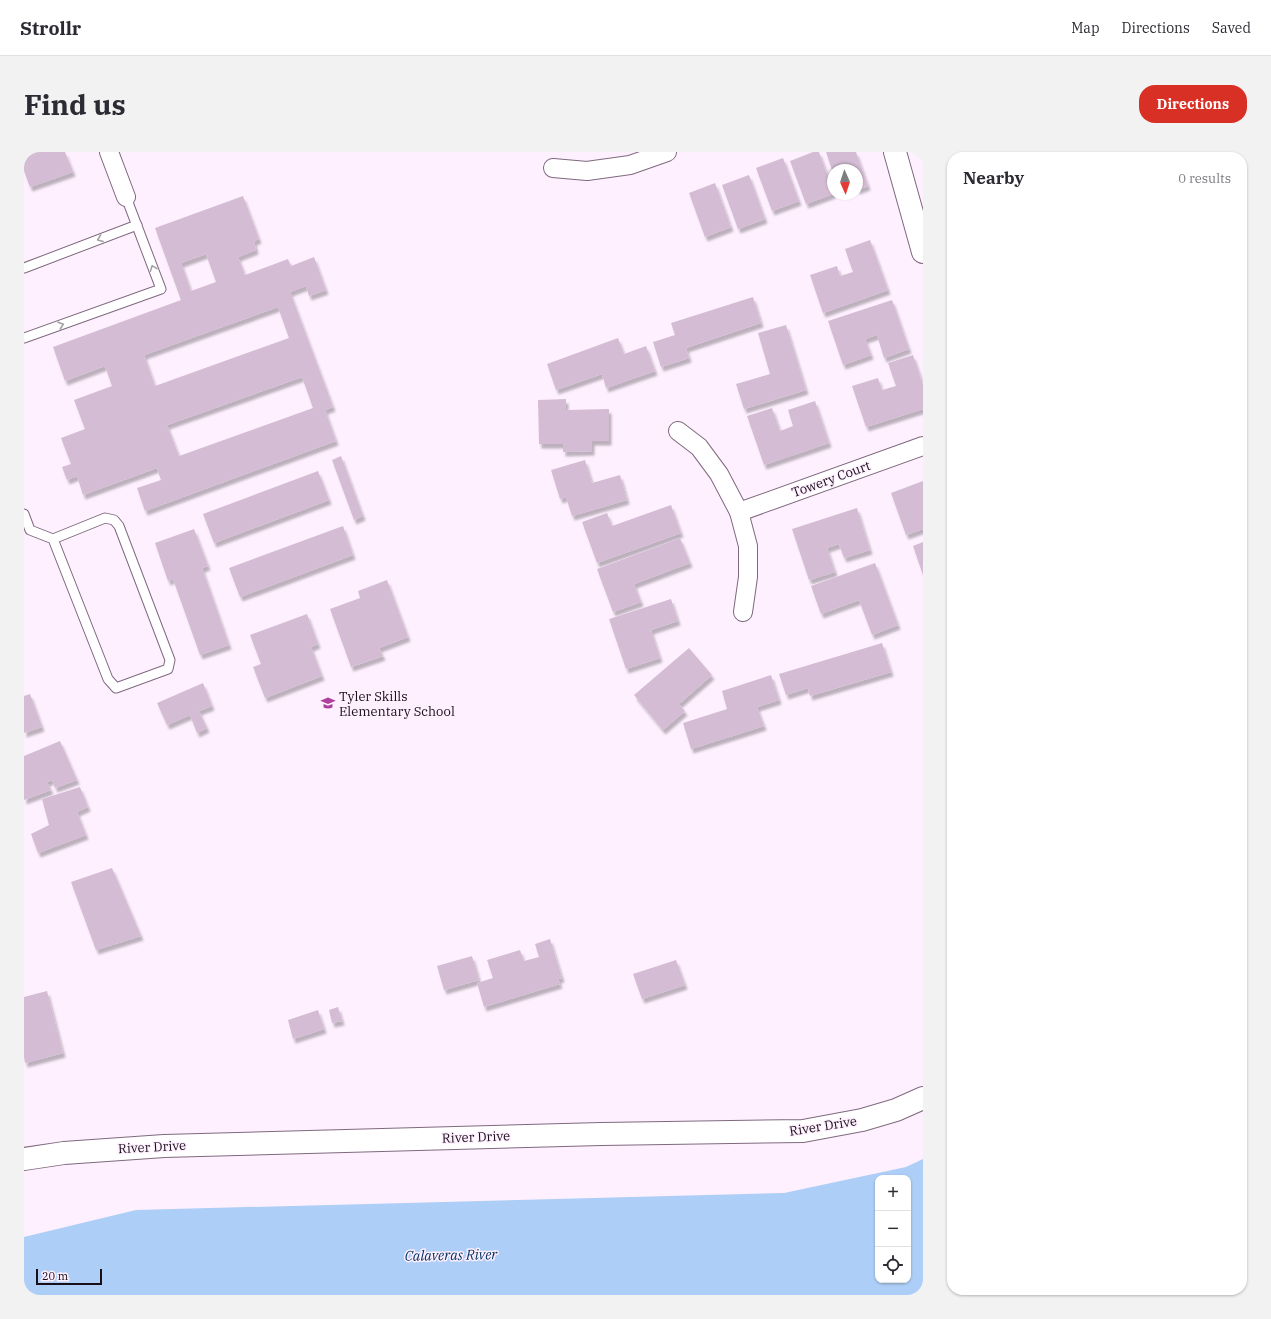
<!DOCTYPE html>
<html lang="en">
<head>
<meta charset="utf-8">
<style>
  :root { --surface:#fff; --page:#f2f2f3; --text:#2b2b33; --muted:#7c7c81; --line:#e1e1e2; --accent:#d93025 }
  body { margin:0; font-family:"IBM Plex Serif",serif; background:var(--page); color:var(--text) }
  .controls { position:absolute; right:12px; bottom:12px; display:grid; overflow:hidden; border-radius:8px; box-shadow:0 1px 3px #0004 }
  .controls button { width:36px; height:36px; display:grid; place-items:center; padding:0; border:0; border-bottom:1px solid var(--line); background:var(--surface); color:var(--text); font:20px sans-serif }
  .compass { position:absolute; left:803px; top:12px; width:36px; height:36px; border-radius:50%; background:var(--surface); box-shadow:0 1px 3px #0004; rotate:177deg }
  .scale { position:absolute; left:12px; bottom:10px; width:66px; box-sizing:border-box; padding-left:4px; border:2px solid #180f18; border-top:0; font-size:11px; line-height:14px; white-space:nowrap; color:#180f18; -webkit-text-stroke:3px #fff0ff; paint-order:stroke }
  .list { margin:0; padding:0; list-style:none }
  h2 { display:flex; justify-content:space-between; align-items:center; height:52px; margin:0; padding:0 16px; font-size:17px }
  h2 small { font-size:13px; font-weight:400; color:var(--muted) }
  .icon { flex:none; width:22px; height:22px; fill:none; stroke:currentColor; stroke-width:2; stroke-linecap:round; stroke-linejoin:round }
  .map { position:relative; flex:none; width:899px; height:1143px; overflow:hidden; border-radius:16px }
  header { display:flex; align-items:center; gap:24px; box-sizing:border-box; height:56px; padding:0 20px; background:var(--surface); border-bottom:1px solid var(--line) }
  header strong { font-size:19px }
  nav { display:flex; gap:22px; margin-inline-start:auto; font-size:14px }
  .intro { display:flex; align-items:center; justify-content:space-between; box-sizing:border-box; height:96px; padding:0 24px }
  h1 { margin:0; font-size:28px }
  .button { padding:10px 18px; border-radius:16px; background:var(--accent); color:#fff; font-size:14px; font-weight:700 }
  main { display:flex; gap:24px; padding:0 24px }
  aside { flex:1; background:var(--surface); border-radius:16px; box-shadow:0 1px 3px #0004 }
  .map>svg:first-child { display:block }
  .water { fill:#adcef6; fill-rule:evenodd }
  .building { fill:#d4bcd4; fill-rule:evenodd; filter:url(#shadow) }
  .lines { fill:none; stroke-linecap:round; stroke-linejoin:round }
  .lane-casing { stroke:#7f697f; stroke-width:11 }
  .street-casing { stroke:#7f697f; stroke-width:20 }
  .secondary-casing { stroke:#7f697f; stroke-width:24 }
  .lane { stroke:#fff; stroke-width:9 }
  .street { stroke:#fff; stroke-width:18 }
  .secondary { stroke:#fff; stroke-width:22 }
  .oneway { stroke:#a39fa3 }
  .labels { text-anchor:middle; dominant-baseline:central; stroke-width:3; stroke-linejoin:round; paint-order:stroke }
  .street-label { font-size:13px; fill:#180f18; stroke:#fff0ff }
  .poi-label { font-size:13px; fill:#180f18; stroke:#fff0ff; text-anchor:start }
  .water-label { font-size:14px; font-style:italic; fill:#063565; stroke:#fff0ff }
</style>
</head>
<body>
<header>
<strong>Strollr</strong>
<nav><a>Map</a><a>Directions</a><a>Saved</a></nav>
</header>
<div class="intro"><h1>Find us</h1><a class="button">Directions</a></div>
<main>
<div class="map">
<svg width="899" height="1143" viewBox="0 0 899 1143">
  <defs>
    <filter id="shadow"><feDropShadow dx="2.5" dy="4.5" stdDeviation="1" flood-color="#0004"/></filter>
  </defs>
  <rect width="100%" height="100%" fill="#fff0ff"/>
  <path class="water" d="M899 1007V1143H0V1085L112 1058 760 1041 882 1015ZM854 1026H884V1128H854Z"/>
  <g class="building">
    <path d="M0 0H41L49 20 6 35 0 19Z"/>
    <path d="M789 0H795L809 38V42L782 52 766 9Z"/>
    <path d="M802 0H832L844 34 833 38V18H808Z"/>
    <path d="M759 6 775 49 748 59 732 16Z"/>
    <path d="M725 23 741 67 714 77 698 33Z"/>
    <path d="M691 31 707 75 681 85 665 41Z"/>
    <path d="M219 44 235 87 230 89 232 98 214 105 221 123 264 107 267 114 290 105 302 138 285 144 282 134 266 140 309 255 301 258 312 289 121 359 113 336 137 328 133 316 59 343 53 324 43 328 38 315 47 312 37 286 61 277 50 248 88 234 81 214 41 229 29 195 157 148 131 76ZM182 102 192 130 167 139 157 111ZM254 155 265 186 131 234 120 203ZM278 225 289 256 155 304 143 273Z"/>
    <path d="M846 88 864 138 799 161 786 123 813 114 816 124 829 120 821 97Z"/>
    <path d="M729 145 737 171 662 196 665 206 637 215 629 190 651 183 647 171Z"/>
    <path d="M868 148 885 197 860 206 853 183 841 187 847 203 819 213 804 169Z"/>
    <path d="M762 173 782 238 720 257 712 232 746 222 734 181Z"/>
    <path d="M594 186 600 202 622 194 631 219 582 236 578 222 532 238 523 212Z"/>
    <path d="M889 203 899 233V257L842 275 828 234 854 226 858 238 872 234 864 211Z"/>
    <path d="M542 247V258L585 257V289H568V299L539 300V292H515L514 248Z"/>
    <path d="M791 249 805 291 740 313 723 264 748 256 756 279 769 274 764 258Z"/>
    <path d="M317 304 339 364 330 368 308 308Z"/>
    <path d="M561 308 568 331 596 323 603 348 548 364 542 345 536 347 527 318Z"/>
    <path d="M294 319 305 348 190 391 179 362Z"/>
    <path d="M899 329V377L882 383 867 341Z"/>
    <path d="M647 353 657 381 573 411 558 370 583 361 588 374Z"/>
    <path d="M833 356 846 398 820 406 815 392 803 396 811 420 785 428 768 377Z"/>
    <path d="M319 374 329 403 216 445 205 416Z"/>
    <path d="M170 377 184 414 178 416 205 493 176 503 149 427 144 429 131 391Z"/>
    <path d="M656 386 666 411 610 432 617 450 589 460 573 417Z"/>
    <path d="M899 390V423L889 394Z"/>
    <path d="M851 411 874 473 848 483 835 448 797 462 787 434Z"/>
    <path d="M363 428 384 485 355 496 359 504 327 515 306 457 336 446 334 439Z"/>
    <path d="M647 447 654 469 627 478 636 506 602 517 585 467Z"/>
    <path d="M283 462 294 492 287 495 298 524 241 546 229 515 237 512 226 483Z"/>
    <path d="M858 491 867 520 786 544 784 536 762 543 755 522Z"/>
    <path d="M665 496 688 523 655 552 661 559 639 578 610 543Z"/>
    <path d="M747 523 755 548 733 555 740 574 667 597 659 571 703 557 698 539Z"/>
    <path d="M179 531 188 554 175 559 183 576 173 581 166 563 143 573 133 551Z"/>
    <path d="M6 542 18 575 0 581V544Z"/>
    <path d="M36 589 53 628 31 636 28 628 23 630 27 638 0 648V604Z"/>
    <path d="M56 635 64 655 53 660 62 683 14 701 7 682 25 673 18 647Z"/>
    <path d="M88 716 117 784 72 798 47 730Z"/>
    <path d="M526 787 538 826 534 827 536 832 460 855 453 831 469 826 463 808 496 798 500 809 515 805 511 792Z"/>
    <path d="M448 804 455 828 420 838 413 814Z"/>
    <path d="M652 808 661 833 618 847 609 822Z"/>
    <path d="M23 839 39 901 1 911 0 905V845Z"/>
    <path d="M314 855 318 869 308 871 305 858Z"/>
    <path d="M294 858 300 877 269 887 264 868Z"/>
  </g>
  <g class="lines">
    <defs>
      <g id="lane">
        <path d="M0 116 113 73"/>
        <path d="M0 186 137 137 102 45"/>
        <path d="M0 362 6 378 29 387 81 366 90 368 95 374 146 508 144 517 92 536 84 527 29 387"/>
      </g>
      <g id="street">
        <path d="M85 0 102 45"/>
        <path d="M529 16 563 19 606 13 643 0"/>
        <path d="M654 279 675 295 695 322 715 360"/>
        <path d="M719 460 724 425V394L715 360 899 294"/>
      </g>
      <g id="secondary">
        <path d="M871 0 899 100"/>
        <path d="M0 1007 40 1001 140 994 577 982 779 979 838 968 872 958 899 946"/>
      </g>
    </defs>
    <use href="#lane" class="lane-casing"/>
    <use href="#street" class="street-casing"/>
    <use href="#secondary" class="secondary-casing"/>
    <use href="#lane" class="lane"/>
    <use href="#street" class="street"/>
    <use href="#secondary" class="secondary"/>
  </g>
  <defs><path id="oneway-chevron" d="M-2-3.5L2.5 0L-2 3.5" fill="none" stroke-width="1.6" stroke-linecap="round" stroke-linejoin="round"/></defs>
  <g class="oneway">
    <use href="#oneway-chevron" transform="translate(76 87) rotate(159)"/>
    <use href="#oneway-chevron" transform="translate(129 116) rotate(-111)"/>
    <use href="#oneway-chevron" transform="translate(37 173) rotate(-19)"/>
  </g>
  <defs>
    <symbol id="school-bare" viewBox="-9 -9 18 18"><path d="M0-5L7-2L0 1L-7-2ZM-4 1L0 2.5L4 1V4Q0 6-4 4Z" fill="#ad3f9d" stroke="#fff0ff" stroke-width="2.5" paint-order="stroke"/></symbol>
  </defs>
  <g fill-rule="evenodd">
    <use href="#school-bare" x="294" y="541" width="20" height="20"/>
  </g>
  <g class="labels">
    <g class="street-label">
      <text transform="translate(807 327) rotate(-20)">Towery Court</text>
      <text transform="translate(799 974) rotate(-9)">River Drive</text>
      <text transform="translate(452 985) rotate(-2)">River Drive</text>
      <text transform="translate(128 995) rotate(-3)">River Drive</text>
    </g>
    <g class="poi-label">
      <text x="315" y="544">Tyler Skills<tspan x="315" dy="15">Elementary School</tspan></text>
    </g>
    <g class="water-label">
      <text transform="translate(427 1103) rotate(-1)">Calaveras River</text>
    </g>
  </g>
</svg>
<div class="controls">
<button>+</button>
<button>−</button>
<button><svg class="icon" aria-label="locate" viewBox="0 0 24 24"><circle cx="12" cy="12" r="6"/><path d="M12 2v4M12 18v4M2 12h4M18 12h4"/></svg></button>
</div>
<svg class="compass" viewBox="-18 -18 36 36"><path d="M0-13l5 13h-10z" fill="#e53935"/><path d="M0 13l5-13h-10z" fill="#7c7c81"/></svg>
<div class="scale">20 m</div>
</div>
<aside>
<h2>Nearby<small>0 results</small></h2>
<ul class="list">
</ul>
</aside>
</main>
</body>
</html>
